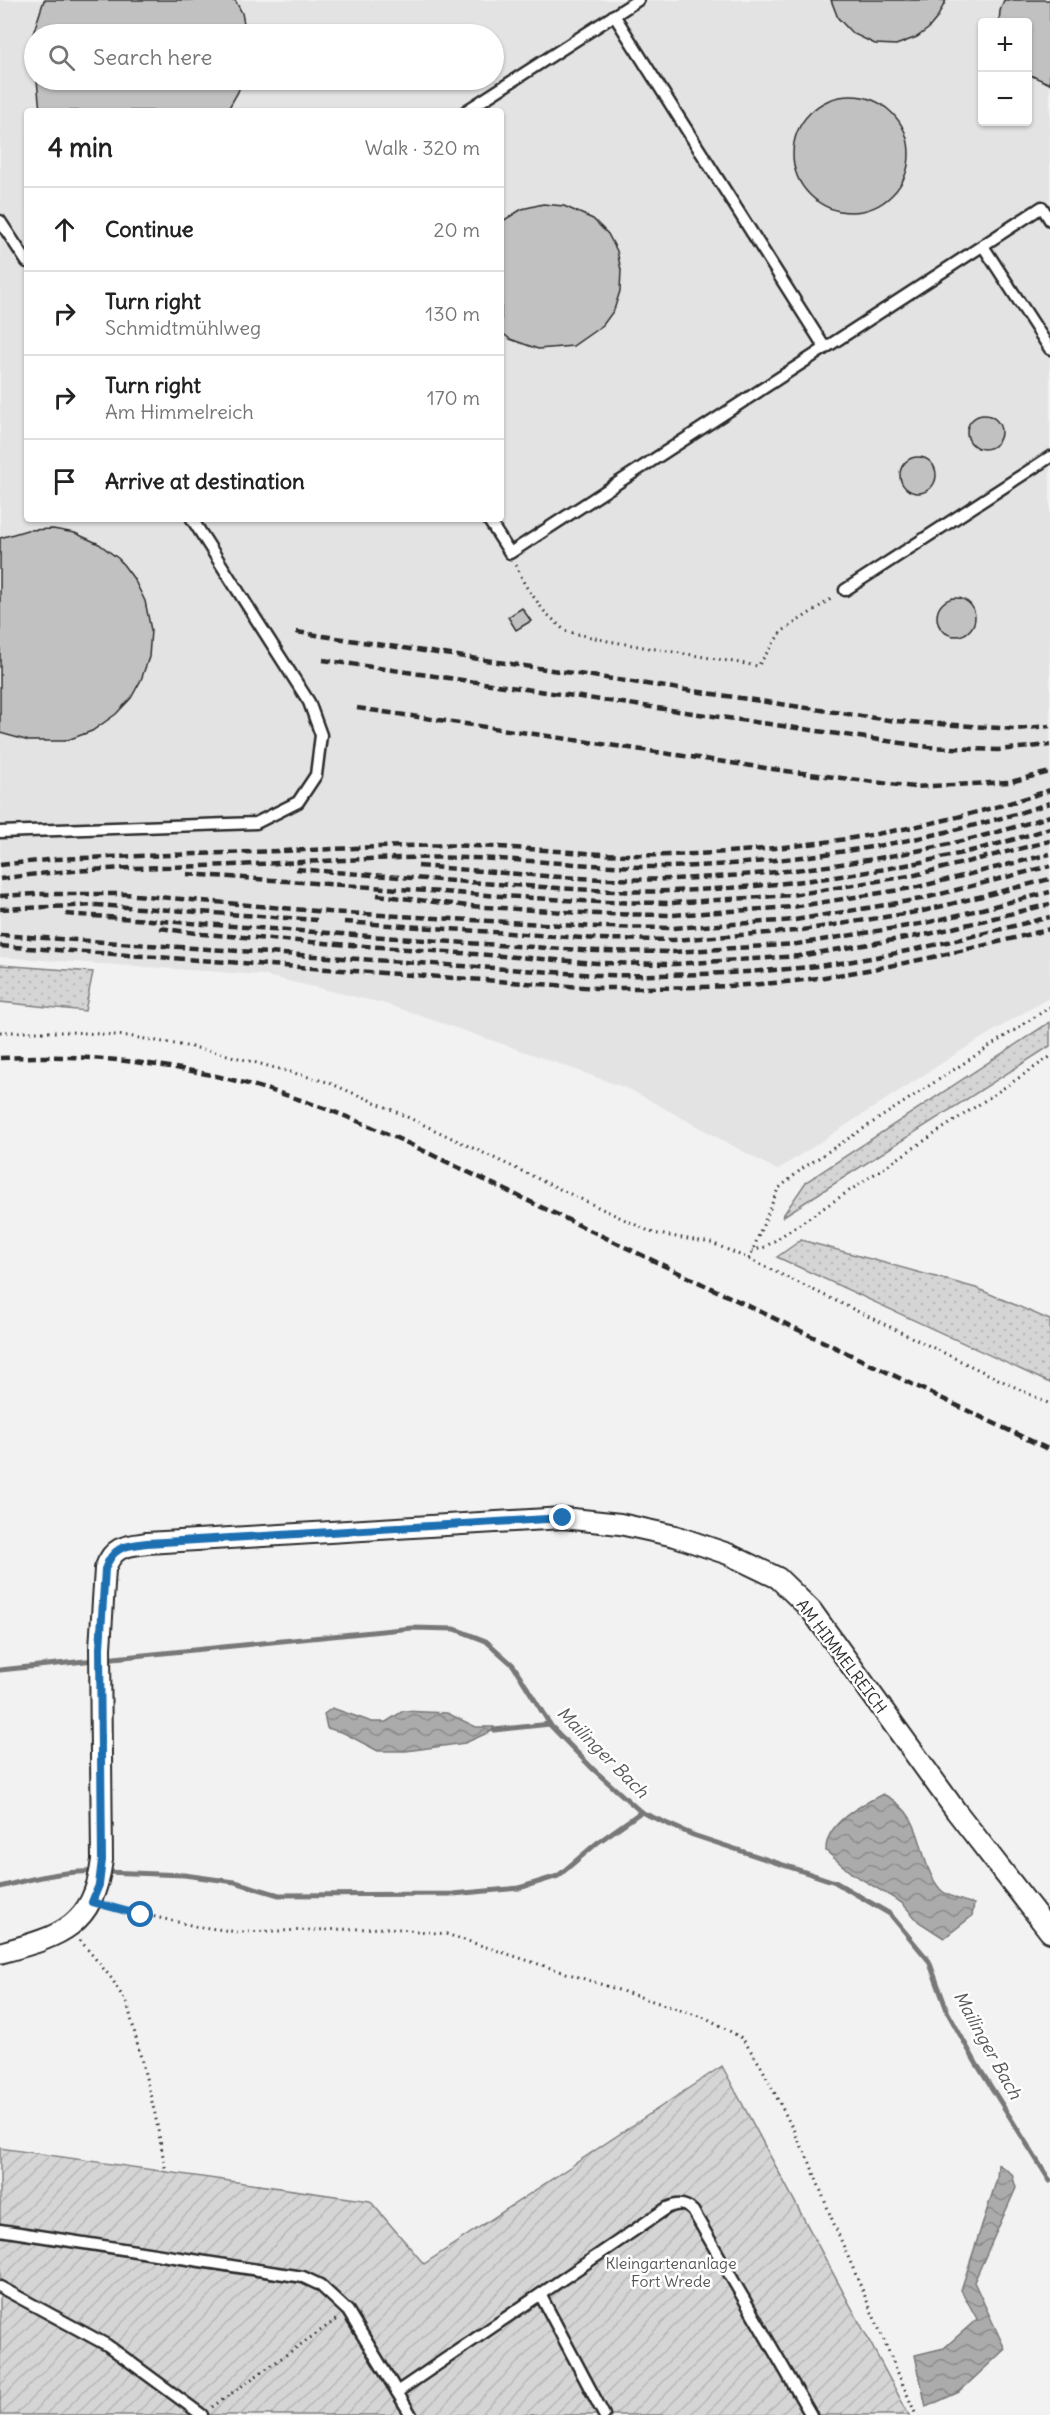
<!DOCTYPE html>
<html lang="en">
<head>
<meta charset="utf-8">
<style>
  :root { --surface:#fff; --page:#f6f6f6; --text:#222; --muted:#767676; --line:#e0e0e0 }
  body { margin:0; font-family:Delius,sans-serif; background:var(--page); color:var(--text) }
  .controls { position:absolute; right:18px; top:18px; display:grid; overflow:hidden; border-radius:6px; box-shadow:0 2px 4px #0004 }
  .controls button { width:54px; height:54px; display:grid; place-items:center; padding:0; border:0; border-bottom:2px solid var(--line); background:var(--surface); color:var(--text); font:30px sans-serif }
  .stop { position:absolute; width:18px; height:18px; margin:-14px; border:4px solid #1f6fb2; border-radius:50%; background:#fff }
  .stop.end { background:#1f6fb2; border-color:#fff; box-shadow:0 2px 6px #0008 }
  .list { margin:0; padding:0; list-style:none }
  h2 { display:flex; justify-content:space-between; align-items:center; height:78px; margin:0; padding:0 24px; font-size:26px }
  h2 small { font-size:20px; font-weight:400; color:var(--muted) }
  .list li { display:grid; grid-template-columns:39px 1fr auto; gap:18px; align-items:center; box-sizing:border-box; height:84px; padding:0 24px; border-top:2px solid var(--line) }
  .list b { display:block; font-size:22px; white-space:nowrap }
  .list p { margin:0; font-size:20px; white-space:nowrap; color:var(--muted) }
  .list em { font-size:20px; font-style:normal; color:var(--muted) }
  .icon { flex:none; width:33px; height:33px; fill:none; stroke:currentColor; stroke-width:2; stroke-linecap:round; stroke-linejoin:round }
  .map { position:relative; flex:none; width:1050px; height:2415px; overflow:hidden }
  .search { position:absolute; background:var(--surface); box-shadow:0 2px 4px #0004; left:24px; top:24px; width:480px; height:66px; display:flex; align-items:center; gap:15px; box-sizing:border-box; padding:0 21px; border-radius:33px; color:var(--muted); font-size:22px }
  .panel { position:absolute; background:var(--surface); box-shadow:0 2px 4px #0004; left:24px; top:108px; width:480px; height:414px; border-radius:6px }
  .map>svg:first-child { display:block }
  .built { fill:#e3e3e3; fill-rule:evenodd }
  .grass { fill:url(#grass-dots); stroke:#808080; stroke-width:1.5 }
  .garden { fill:url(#garden-furrows); stroke:#808080; stroke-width:1.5 }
  .water { fill:url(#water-waves); stroke:#787878; stroke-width:1.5 }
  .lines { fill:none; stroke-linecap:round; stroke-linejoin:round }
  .stream { stroke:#787878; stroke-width:5 }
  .building { fill:#c1c1c1; stroke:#2b2b2b; stroke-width:1.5 }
  .service-casing { stroke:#2b2b2b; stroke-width:15 }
  .minor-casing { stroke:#2b2b2b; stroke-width:24 }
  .path { stroke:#2b2b2b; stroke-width:3; stroke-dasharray:1.5 4.5; stroke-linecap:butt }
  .service { stroke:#fff; stroke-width:10 }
  .minor { stroke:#fff; stroke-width:20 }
  .rail { stroke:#2b2b2b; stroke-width:4.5; stroke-dasharray:9 4.5; stroke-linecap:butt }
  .route { stroke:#1f6fb2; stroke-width:8 }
  .labels { text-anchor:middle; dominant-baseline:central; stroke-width:5; stroke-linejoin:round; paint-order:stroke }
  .street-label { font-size:16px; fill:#2b2b2b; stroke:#fff }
  .park-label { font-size:16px; fill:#565656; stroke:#fff }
  .water-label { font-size:18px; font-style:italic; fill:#585858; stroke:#fff }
</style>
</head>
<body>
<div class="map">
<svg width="1050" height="2415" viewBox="0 0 1050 2415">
  <defs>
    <pattern id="grass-dots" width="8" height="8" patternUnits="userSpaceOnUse" patternTransform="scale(1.5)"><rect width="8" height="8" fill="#d5d5d5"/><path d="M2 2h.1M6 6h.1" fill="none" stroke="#b7b7b7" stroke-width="1.8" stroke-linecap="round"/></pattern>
    <pattern id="garden-furrows" width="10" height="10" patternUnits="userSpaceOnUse" patternTransform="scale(1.5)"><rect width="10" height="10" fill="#d5d5d5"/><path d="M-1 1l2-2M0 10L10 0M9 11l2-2" fill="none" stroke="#b7b7b7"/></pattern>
    <pattern id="water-waves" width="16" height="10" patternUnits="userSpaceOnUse" patternTransform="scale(1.5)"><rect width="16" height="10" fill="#ababab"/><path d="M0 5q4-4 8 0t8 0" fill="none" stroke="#8b8b8b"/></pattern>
  </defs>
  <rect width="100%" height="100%" fill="#f2f2f2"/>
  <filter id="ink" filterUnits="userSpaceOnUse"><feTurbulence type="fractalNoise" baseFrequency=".0167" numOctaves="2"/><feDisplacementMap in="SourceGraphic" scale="12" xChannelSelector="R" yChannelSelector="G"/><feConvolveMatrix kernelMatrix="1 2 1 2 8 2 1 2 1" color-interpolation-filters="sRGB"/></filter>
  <g filter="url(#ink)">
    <path class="built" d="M0 0H1050V997L959 1052 777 1170 631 1090 543 1058 386 1004 263 975 0 957ZM982 22H1028V122H982ZM34 34H494V80H34ZM27 111H501V519H27Z"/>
    <g class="grass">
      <path d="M0 965 93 972 85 1011 0 1002Z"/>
      <path d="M1050 1022V1046L782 1217 806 1182Z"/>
      <path d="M801 1240 976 1288 1050 1320V1383L777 1257Z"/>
    </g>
    <path class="garden" d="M722 2066 909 2415H0V2148L370 2201 424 2264Z"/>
    <g class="water">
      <path d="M332 1708 372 1722H386L403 1711 447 1713 476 1727H494V1730L465 1743 406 1751H378L344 1733 327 1728 324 1714Z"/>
      <path d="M883 1794C929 1817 914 1857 940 1889 947 1897 964 1901 974 1904L972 1916 944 1938 919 1922 902 1903 851 1873 826 1851C825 1823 861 1805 883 1794Z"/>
      <path d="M998 2164 1012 2174 1016 2188 974 2282 1005 2349 959 2392 926 2407 915 2355 944 2348 977 2319 961 2290 997 2179Z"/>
    </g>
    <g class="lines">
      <g class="stream">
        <path d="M104 1659 412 1628 455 1629 486 1641 513 1665 551 1726 593 1769 641 1812 693 1835 835 1882 890 1914 929 1961 948 2013 976 2063 1050 2181"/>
        <path d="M0 1670 95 1660"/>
        <path d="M494 1730 550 1724"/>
        <path d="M105 1872 184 1875 235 1882 279 1895 453 1894 519 1888 558 1876 597 1843 641 1812"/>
        <path d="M0 1887C30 1879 65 1870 96 1872"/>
      </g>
    </g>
    <g class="building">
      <path d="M44 0H235L242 13 246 34H33Z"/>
      <path d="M831 0H946L937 18 928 29 917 37 896 45 875 44 852 33 838 18Z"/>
      <path d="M1004 0H1050V84L1028 74V22H999L1000 11Z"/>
      <path d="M37 80H242L238 92 227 111H40Z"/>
      <circle cx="851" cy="154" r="58"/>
      <path d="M543 204 564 206 593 219 608 234 617 251 621 270 620 291 614 310 603 325 573 346 538 349 510 339 501 332V222L522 209Z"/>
      <circle cx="984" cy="432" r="17"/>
      <circle cx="918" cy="475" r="18"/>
      <path d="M53 529 75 533 99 544 119 559 134 579 145 601 151 630 149 657 141 680 131 698 116 714 92 731 65 741H29L0 733V538L27 530Z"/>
      <circle cx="956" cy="617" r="19"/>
      <path d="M522 608 531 621 516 630 508 617Z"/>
    </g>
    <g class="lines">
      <defs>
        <g id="service">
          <path d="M614 15 825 348"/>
          <path d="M466 111 638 0"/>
          <path d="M0 221 27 262"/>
          <path d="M983 246 1050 349"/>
          <path d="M488 519 510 553 1042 207 1050 220"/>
          <path d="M845 590 1050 457"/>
          <path d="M0 832 256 823 298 802 316 775 321 735 309 702 192 519"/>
          <path d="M0 2230 303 2277 320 2285 348 2311 411 2415"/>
          <path d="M0 2287 107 2345 202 2415"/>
          <path d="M541 2296 604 2415"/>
          <path d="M397 2392 667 2208C677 2203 685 2203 693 2211L811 2415"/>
        </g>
        <path id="minor" d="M0 1953C60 1936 93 1928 102 1860L100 1648 105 1569C113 1546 125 1546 147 1543L563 1518 620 1524 675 1536 728 1554 778 1578 811 1610 956 1811 1050 1932"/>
      </defs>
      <use href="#service" class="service-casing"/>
      <use href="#minor" class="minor-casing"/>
      <g class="path">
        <path d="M516 565 525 585 544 611 565 631 608 641 758 666 781 632 834 597"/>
        <path d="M0 1032H71L128 1036 209 1050 327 1082 386 1107 653 1233 712 1243 749 1259 1050 1404"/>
        <path d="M752 1251 765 1247 1050 1057"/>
        <path d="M749 1259 778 1189 803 1168 1050 1007"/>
        <path d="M107 1906 195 1926 238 1932 390 1928 446 1934 708 2019 742 2038 761 2066 810 2163 831 2217 916 2415"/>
        <path d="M80 1940 112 1979 128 2006 155 2114 166 2172"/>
        <path d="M212 2407 337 2319"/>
      </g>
      <use href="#service" class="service"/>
      <use href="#minor" class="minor"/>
      <g class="rail">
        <path d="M296 632 895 721 1015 729 1050 726"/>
        <path d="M323 660 929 747 998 750 1050 745"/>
        <path d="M357 708 786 771 914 787 1010 782 1050 772"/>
        <path d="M0 865 56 859C140 856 224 853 308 850 363 848 418 844 473 846 539 848 604 857 669 855 795 851 931 831 1050 790"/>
        <path d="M418 866C501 872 587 882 671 879 794 875 934 855 1050 816"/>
        <path d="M296 869C373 875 450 881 527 886 575 889 623 893 671 891 794 887 934 867 1050 828"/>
        <path d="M187 874 470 894 598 902 671 903 792 895 915 875 1050 841"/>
        <path d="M0 879C77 867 155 868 233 865 313 862 393 856 472 858 538 860 603 868 669 867 790 864 935 842 1050 803"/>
        <path d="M377 895 469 906 598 914 672 915 793 907 918 887 1050 854"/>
        <path d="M0 896 37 894H124L328 912 598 927 673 928 795 920 921 899 1050 866"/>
        <path d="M0 909 96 905 317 920"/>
        <path d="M66 914 466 943 597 951 674 952 797 944 926 923 1050 892"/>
        <path d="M344 922 598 939 674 940 796 931 923 911 1050 879"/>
        <path d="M160 928 202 934 597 963 675 964 799 956 929 934 1050 904"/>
        <path d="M0 935 597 975C664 976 731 974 799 968 883 960 968 937 1050 917"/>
        <path d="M0 946 597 988C665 988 735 988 803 980 887 969 968 950 1050 929"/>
        <path d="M0 1058C30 1057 61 1056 91 1058 201 1065 304 1095 403 1141L1050 1450"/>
      </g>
    </g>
  </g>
  <g class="lines" filter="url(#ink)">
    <path class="route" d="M141 1915 92 1902 99 1885 102 1860 100 1648 105 1569C113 1546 125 1546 147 1543L563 1518"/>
  </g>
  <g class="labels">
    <g class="street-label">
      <text transform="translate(842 1656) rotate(53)">AM HIMMELREICH</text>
    </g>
    <g class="park-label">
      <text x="671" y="2263">Kleingartenanlage<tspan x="671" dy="18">Fort Wrede</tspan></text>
    </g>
    <g class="water-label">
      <text transform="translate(603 1752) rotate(45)">Mailinger Bach</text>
      <text transform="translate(988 2045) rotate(61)">Mailinger Bach</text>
    </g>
  </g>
</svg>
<div class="controls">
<button>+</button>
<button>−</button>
</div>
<div class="stop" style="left:141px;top:1915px"></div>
<div class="stop end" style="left:563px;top:1518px"></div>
<div class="search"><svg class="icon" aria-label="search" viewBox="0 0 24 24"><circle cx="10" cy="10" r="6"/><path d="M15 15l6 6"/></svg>Search here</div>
<section class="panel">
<h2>4 min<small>Walk · 320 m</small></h2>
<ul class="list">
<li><svg class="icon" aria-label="ahead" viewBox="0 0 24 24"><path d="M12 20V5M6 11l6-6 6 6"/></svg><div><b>Continue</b></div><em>20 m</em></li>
<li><svg class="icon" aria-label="right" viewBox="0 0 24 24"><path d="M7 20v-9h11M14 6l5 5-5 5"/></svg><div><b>Turn right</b><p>Schmidtmühlweg</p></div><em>130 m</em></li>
<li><svg class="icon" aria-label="right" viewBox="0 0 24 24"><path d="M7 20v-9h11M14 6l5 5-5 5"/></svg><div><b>Turn right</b><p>Am Himmelreich</p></div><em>170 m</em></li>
<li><svg class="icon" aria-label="arrive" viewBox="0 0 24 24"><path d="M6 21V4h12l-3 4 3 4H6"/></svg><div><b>Arrive at destination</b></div></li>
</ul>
</section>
</div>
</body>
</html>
